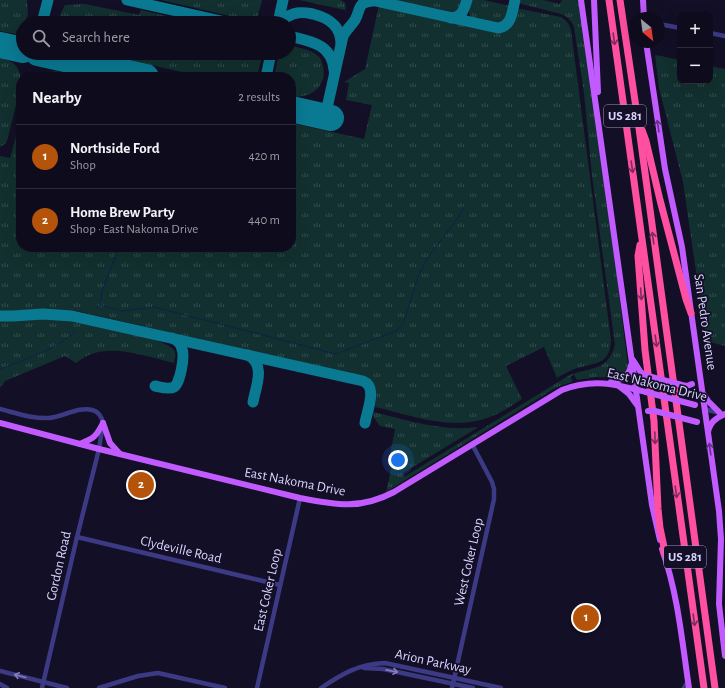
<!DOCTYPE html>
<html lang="en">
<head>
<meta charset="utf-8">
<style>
  :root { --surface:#0e0b1c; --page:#171425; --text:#f1f3f6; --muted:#9b9ba3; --line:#2e2b3b; --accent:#b45309 }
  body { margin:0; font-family:"Alegreya Sans",sans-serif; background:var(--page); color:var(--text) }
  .controls { position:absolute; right:12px; top:12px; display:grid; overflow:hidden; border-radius:8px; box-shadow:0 4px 16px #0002 }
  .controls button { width:36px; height:36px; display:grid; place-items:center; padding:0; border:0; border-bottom:1px solid var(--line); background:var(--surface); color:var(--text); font:20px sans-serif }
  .compass { position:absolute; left:629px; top:12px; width:36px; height:36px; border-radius:50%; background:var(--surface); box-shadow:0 4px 16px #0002; rotate:151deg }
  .you { position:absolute; left:398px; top:460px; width:14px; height:14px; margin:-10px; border:3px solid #fff; border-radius:50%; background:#1a73e8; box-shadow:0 0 0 6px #1a73e833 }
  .badge { display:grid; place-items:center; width:26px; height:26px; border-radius:50%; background:var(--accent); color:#fff; font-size:13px; font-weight:700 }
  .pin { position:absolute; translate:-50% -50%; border:2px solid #fff; box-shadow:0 1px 4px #0006 }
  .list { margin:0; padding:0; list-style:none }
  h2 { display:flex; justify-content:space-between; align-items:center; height:52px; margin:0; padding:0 16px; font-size:17px }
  h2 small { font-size:13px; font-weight:400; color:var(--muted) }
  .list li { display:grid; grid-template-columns:26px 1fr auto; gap:12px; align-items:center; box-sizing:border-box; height:64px; padding:0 16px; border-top:1px solid var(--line) }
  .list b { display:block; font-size:15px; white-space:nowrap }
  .list p { margin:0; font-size:13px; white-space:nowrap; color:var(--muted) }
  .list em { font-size:13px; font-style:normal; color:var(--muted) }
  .icon { flex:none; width:22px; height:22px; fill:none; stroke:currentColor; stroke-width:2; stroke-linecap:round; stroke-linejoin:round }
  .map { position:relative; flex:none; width:725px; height:688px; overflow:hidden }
  .search { position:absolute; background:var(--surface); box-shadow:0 4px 16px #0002; left:16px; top:16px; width:280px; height:44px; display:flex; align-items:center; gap:10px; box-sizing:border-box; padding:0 14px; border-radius:22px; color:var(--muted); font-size:15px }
  .panel { position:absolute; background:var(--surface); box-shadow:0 4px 16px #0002; left:16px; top:72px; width:280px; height:180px; border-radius:16px }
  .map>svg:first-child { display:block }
  .grass { fill:url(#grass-tufts) }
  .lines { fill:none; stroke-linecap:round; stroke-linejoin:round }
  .stream { stroke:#0c2248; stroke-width:1 }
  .taxiway { stroke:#0a7a92; stroke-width:11 }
  .runway { stroke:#0a7a92; stroke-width:26 }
  .minor { stroke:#3d3a85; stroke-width:4.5 }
  .major { stroke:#c25bff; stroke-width:6 }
  .highway { stroke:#ff4fa3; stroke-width:7 }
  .major-bridge { stroke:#c25bff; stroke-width:6 }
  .oneway { stroke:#7d2c5e }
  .oneway2 { stroke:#623188 }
  .oneway3 { stroke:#837fbc }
  .labels { text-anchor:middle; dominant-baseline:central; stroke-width:3.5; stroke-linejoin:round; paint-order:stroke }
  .shield { fill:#130f26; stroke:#9e99be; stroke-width:1 }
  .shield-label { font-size:13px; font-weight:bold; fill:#d9d4ff }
  .street-label { font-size:14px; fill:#d9d4ff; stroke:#130f26 }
</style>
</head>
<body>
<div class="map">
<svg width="725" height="688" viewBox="0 0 725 688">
  <defs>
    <pattern id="grass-tufts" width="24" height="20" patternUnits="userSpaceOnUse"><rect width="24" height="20" fill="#12302f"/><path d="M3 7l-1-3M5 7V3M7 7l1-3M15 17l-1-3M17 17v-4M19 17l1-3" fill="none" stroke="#344d4e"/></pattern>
  </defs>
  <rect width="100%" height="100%" fill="#130f26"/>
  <g class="grass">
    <path d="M0 0H27L28 15 20 30 16 31V34L0 31Z"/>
    <path d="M161 0H262V1L256 22Z"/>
    <path d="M299 0H341L345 3 346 8 345 10Z"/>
    <path d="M396 0H464L459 11 452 14 401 3Z"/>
    <path d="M470 0H484L510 6 506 20 498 25 476 20 472 18 469 13Z"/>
    <path d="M522 0H543L560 4 562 0H580L617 265 619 295 628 366 623 375H622L618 378 616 374 614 375 615 378 596 377 577 380 574 375 571 376 572 382 557 387 386 492 393 461 389 460 395 429 380 426 374 418 373 412C407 420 442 432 477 427V428L403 473 404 477 568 376C590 366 607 373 615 345L592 176 584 93 574 27C571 20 568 17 561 14L518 3Z"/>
    <path d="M85 4 139 15 141 10 195 23H57V21L65 5Z"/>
    <path d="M379 5 495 32C512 32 512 22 517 10L521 9 561 17C567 21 569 24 571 30L611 340C610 365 595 363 577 368 569 371 563 374 557 378L544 347 506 366 522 399C511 406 500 414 487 418 451 431 410 415 375 407 377 393 379 386 366 377L77 311 38 309 6 312 0 311V156L10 158 21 118V247H291V123L364 139 372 105 346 100 349 83 344 82 365 69Z"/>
    <path d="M289 45C298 48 311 49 318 56 321 58 322 62 323 67 328 86 309 100 291 96V77H274L279 53H289Z"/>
    <path d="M98 53H263L258 72 254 77H204Z"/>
    <path d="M655 55 680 60V81H710V66L725 69V346L706 341 683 182 659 88Z"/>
    <path d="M0 58C17 62 21 69 21 85L7 141 5 144 0 147Z"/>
    <path d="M56 71 83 77H41L50 72Z"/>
    <path d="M33 318C40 318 48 317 55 318 73 319 163 337 173 349 177 353 175 358 174 363 149 357 113 344 89 355 84 357 80 360 76 363L65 356 5 381 0 388V320L8 321Z"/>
  </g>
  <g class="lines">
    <g class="stream">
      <path d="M100 305 121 311 154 307 336 354 396 331 403 324 419 274 428 257 458 218 465 205"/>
      <path d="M97 308 100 305 102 291 119 247"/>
      <path d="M0 369C24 360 57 349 76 331"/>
    </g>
    <g class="taxiway">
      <path d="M127 0 230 23"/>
      <path d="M371 0 498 28C512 26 512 12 515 0"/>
      <path d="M451 18C462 17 464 10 467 0"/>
      <path d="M42 23 48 0"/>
      <path d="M277 23C283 19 290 14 297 13 302 12 308 13 313 14 329 18 341 26 341 44"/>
      <path d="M278 23 283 0"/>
      <path d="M289 36C310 41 332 44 334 70"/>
      <path d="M9 46 23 45"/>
      <path d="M50 53 61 58"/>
      <path d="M266 77 271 53"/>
      <path d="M325 117 343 36C346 30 351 26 355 20 361 9 357 2 373 1"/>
      <path d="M0 316H13L43 314 72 316 363 381C378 387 367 410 365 423"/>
      <path d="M248 355C266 365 256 386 253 402"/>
      <path d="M155 386C160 387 169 390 174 387 180 384 185 356 182 349 181 344 177 340 172 338"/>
    </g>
    <g class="runway">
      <path d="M0 45 23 50"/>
      <path d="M38 53 146 77"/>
      <path d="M291 109 331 118"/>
    </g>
    <g class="minor">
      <path d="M659 24 680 28"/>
      <path d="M710 33 725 36"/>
      <path d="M0 409C16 413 32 419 49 418 62 417 80 406 92 410 98 411 102 417 103 423L99 449 77 537 42 688"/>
      <path d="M704 409 720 413"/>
      <path d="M77 537 280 585"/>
      <path d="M364 668 383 669 473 688"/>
      <path d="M0 671 67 688"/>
      <path d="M0 684 7 688"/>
      <path d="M99 688 138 676 158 673 225 688"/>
      <path d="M257 688 300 498"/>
      <path d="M321 688C342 674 358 664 385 663L501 688"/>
      <path d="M452 688 494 499V489L492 482 472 444"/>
      <path d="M684 688 688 681"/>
    </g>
    <g class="major">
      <path d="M581 0 652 505 660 540"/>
      <path d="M594 0 598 92"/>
      <path d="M643 0 644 18"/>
      <path d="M646 42 665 169 682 247 719 511 721 539 719 604 725 656"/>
      <path d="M633 360 640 371 644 375"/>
      <path d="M611 382C623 380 629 376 631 365"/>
      <path d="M620 387 629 394 637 405"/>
      <path d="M704 395 708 401 720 413"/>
      <path d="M0 423 99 449 300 498C336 505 360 510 394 492L562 390C593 378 615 384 646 392"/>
      <path d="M103 423 110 443 120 454"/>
      <path d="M708 432C710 422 716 418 725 414"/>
      <path d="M80 444C94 438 96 437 103 423"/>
      <path d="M662 549C678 594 682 641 689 688"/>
    </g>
    <g class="highway">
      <path d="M609 0 704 688"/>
      <path d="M620 0 638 121 715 688"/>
      <path d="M642 130 646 141 660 200 686 299 691 313"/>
      <path d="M640 245 638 256 645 350 654 421 658 509 660 528 664 547V553"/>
    </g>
    <g class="major-bridge">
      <path d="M644 375 682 385 687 386 692 384"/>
      <path d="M646 392 695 405"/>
      <path d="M648 411H655L697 422"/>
    </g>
  </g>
  <defs><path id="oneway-shaft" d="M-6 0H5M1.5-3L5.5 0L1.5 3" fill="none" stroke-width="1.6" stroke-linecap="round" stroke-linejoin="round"/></defs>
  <g class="oneway">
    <use href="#oneway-shaft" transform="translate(614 39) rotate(82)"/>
    <use href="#oneway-shaft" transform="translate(632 167) rotate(82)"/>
    <use href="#oneway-shaft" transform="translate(653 238) rotate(-98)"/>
    <use href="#oneway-shaft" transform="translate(641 294) rotate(86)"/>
    <use href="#oneway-shaft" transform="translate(656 341) rotate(82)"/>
    <use href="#oneway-shaft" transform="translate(655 438) rotate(88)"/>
    <use href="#oneway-shaft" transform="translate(676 492) rotate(82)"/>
    <use href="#oneway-shaft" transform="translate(694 620) rotate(82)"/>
  </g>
  <g class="oneway2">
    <use href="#oneway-shaft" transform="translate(658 126) rotate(-99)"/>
    <use href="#oneway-shaft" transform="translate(710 449) rotate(-98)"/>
  </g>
  <g class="oneway3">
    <use href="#oneway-shaft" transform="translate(392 671) rotate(11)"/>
    <use href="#oneway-shaft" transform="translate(20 676) rotate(-165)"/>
  </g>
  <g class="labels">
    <g class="shield">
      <rect x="604" y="105" width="42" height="22" rx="3"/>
      <rect x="664" y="546" width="42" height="22" rx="3"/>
    </g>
    <g class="shield-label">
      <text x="625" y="116">US 281</text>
      <text x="685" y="557">US 281</text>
    </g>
    <g class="street-label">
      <text transform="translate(705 322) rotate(82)">San Pedro Avenue</text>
      <text transform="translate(657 385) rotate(14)">East Nakoma Drive</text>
      <text transform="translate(295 482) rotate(11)">East Nakoma Drive</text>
      <text transform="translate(181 550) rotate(13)">Clydeville Road</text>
      <text transform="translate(469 562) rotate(-77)">West Coker Loop</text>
      <text transform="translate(59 566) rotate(-77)">Gordon Road</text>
      <text transform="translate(268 590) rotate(-77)">East Coker Loop</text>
      <text transform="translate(433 662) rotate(12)">Arion Parkway</text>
    </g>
  </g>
</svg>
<div class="controls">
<button>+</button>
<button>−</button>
</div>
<svg class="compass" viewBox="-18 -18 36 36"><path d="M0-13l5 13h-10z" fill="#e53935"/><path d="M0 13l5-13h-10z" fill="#9b9ba3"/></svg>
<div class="you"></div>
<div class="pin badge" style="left:586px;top:618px">1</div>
<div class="pin badge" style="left:141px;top:485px">2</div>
<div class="search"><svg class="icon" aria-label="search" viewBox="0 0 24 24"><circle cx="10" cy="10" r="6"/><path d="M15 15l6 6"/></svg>Search here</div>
<section class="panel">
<h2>Nearby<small>2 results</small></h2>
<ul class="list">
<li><span class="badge">1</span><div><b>Northside Ford</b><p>Shop</p></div><em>420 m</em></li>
<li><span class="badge">2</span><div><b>Home Brew Party</b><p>Shop · East Nakoma Drive</p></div><em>440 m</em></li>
</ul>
</section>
</div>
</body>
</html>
